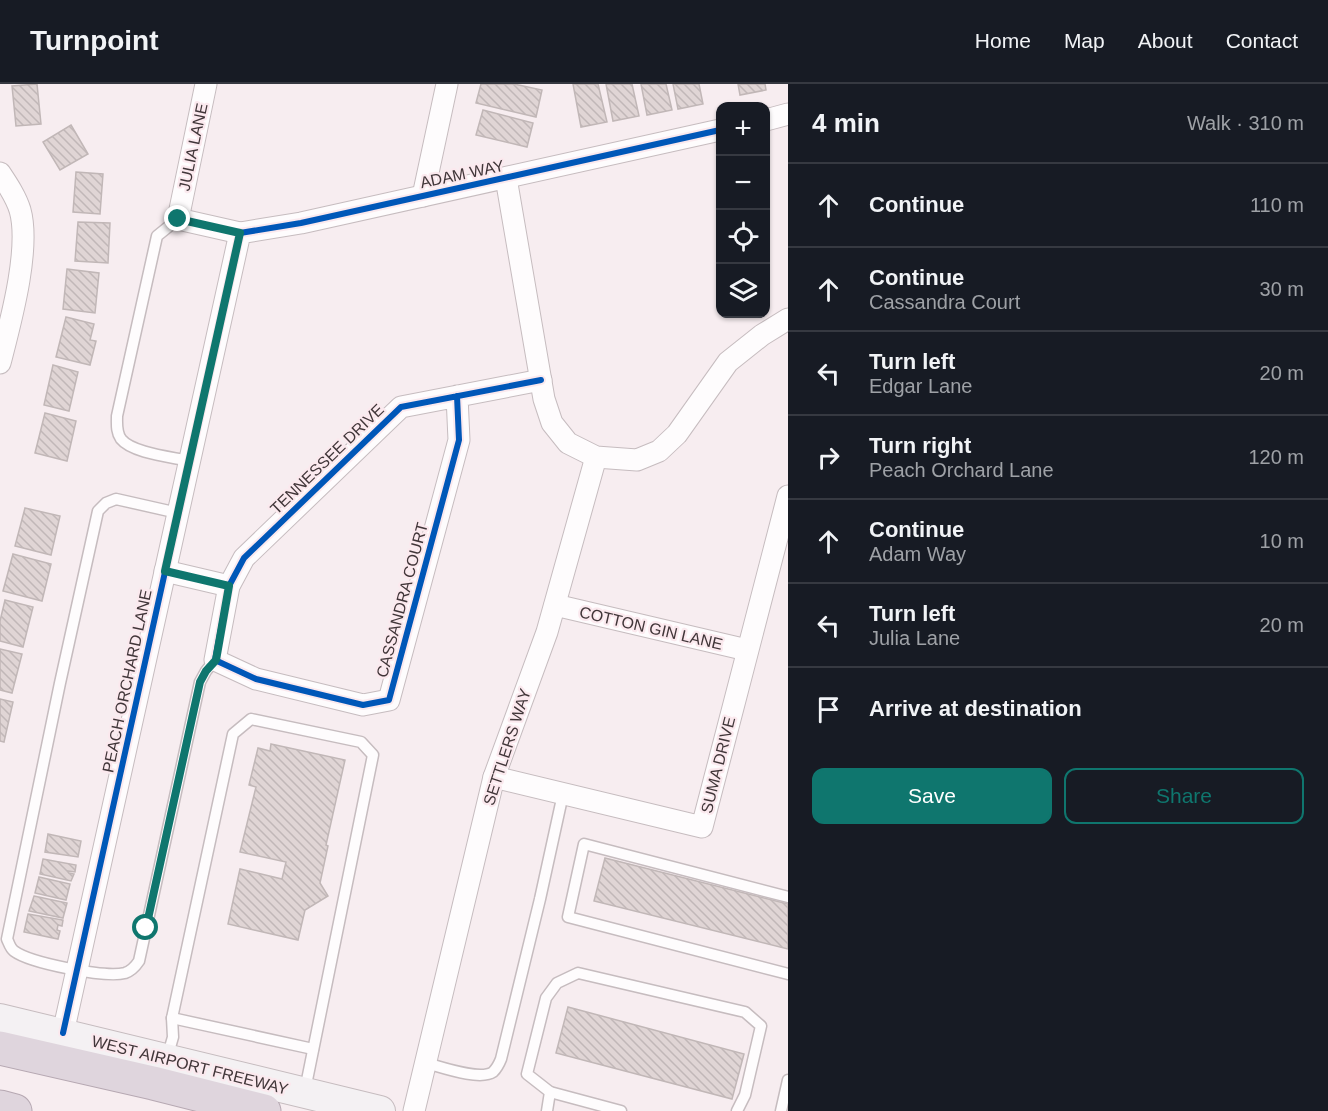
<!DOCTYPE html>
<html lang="en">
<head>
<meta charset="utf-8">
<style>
  :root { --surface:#171b24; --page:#242831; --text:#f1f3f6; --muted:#9ea1a6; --line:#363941; --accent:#0f766e }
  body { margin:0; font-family:Arial,sans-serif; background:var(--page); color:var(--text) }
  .controls { position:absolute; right:18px; top:18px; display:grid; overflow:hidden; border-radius:12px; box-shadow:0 2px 4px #0004 }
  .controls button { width:54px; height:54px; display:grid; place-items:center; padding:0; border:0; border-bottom:2px solid var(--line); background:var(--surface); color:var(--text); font:30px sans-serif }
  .stop { position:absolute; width:18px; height:18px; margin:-14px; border:4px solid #0f766e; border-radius:50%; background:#fff }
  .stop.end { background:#0f766e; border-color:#fff; box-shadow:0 2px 6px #0008 }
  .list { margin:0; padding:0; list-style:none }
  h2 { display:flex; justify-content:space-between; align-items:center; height:78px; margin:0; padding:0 24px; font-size:26px }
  h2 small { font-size:20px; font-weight:400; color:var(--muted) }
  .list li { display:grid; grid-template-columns:39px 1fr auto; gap:18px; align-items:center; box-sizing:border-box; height:84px; padding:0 24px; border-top:2px solid var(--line) }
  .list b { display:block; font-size:22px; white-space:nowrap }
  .list p { margin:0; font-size:20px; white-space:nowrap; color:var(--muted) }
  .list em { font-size:20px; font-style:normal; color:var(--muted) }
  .actions { display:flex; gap:12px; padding:18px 24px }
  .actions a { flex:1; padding:14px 0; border:2px solid var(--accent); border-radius:12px; text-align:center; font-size:21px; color:var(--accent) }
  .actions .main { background:var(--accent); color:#fff }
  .icon { flex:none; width:33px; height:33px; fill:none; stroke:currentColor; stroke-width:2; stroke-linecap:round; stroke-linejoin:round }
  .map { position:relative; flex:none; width:788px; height:1027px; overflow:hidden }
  header { display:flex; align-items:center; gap:36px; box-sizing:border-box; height:84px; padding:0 30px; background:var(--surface); border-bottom:2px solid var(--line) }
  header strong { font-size:28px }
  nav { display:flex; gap:33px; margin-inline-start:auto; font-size:21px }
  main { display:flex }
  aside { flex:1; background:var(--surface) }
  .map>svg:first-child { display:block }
  .building { fill:url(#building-back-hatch); stroke:#c1b7b7; stroke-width:1.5 }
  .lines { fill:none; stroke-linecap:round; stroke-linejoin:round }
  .service-casing { stroke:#c6bcbf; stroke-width:13 }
  .minor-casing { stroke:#c6bcbf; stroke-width:23 }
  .secondary-casing { stroke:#c6bcbf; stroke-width:32 }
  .motorway-casing { stroke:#b6a8b2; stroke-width:35 }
  .service { stroke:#fefcfd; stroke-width:10 }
  .minor { stroke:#fefcfd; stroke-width:21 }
  .secondary { stroke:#f4f1f3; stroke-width:30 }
  .motorway { stroke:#dfd5dd; stroke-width:33 }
  .cycleway-casing { stroke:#fbe9ee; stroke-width:10 }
  .cycleway { stroke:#0057b8; stroke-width:6 }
  .route { stroke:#0f766e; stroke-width:8 }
  .labels { text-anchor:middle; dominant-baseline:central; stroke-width:4.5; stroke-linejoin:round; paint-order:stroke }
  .street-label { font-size:16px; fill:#413639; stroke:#fbe9ee }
</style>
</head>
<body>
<header>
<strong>Turnpoint</strong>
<nav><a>Home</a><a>Map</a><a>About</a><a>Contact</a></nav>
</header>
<main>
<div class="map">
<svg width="788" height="1027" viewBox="0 0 788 1027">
  <defs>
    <pattern id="building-back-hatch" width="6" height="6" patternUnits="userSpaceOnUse" patternTransform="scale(1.5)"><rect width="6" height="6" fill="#e0d5d5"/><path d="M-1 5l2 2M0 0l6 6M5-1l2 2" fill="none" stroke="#c1b7b8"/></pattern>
  </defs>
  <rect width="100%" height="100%" fill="#f7edf0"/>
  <g class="building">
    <path d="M37 0 41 40 16 42 12 2Z"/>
    <path d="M481 0H514L542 6 536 33 476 19Z"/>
    <path d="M573 0H598L607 38 581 43Z"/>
    <path d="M606 0H632L639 32 613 37Z"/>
    <path d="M641 0H666L672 26 647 31Z"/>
    <path d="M673 0H699L703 20 678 25Z"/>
    <path d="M738 0H765L766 6 740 11Z"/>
    <path d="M483 26 533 39 527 63 476 51Z"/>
    <path d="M71 41 88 70 60 86 43 58Z"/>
    <path d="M76 88 103 90 100 130 73 128Z"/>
    <path d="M78 138 110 139 108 179 75 177Z"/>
    <path d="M67 185 99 189 95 229 63 225Z"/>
    <path d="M66 233 94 240 90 256 96 257 90 281 56 273Z"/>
    <path d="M53 281 78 288 69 327 44 321Z"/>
    <path d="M45 329 76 337 67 377 35 369Z"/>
    <path d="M25 424 60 432 51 471 15 462Z"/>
    <path d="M13 470 51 480 42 517 3 507Z"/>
    <path d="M5 516 33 523 23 563 0 557V537Z"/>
    <path d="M0 565 22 570 12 609 0 606Z"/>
    <path d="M0 615 13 618 4 658 0 657Z"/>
    <path d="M271 660 345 676 326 761 328 762 320 799 328 812 305 826 298 856 228 840 240 785 282 795 286 778 240 768 256 703 249 701 258 664 270 667Z"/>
    <path d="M48 750 81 757 78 773 45 768Z"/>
    <path d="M605 774 788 820V865L594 817Z"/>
    <path d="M43 775 76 781 75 788 68 787 69 789 74 790 71 797 40 790Z"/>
    <path d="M39 793 70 800 66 816 35 809Z"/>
    <path d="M34 812 67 819 63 834 29 827Z"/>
    <path d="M28 830 63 836 62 842 58 841 57 846 60 847 58 855 24 848Z"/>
    <path d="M568 923 744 970 732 1015 556 969Z"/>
  </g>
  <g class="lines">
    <defs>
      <g id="service">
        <path d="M178 135 157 152 117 332C117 340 116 348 121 355 132 369 172 373 189 377"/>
        <path d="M178 429 116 415 106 419 98 427 60 599 7 855C9 859 10 864 14 867 30 879 105 894 125 889 131 887 135 883 139 877L200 598 206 587 215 576"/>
        <path d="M788 813 584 760 568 833 788 890"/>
        <path d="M172 934 313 965"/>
        <path d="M167 974 173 953 172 934 233 650 251 635 361 658 373 671 305 1006"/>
        <path d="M426 979C441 983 480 997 493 988 496 985 499 980 501 975L540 815 563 710"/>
        <path d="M550 1008 621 1027"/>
        <path d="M547 1027 550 1008 527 990 546 914 557 899 578 889 745 928 761 942 745 1011 737 1027"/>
        <path d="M781 1027 788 996"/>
      </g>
      <g id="minor">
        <path d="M206 0 178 135 240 149"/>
        <path d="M766 36 788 30"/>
        <path d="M0 89C8 101 16 113 20 126 31 165 10 240 0 279"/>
        <path d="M506 94 544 315 552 339 568 359 596 373 637 376 659 367 677 350 728 278 762 251 788 235"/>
        <path d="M423 112 447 0"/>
        <path d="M457 312 459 356 389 616 363 621 256 595 215 576 229 502 244 474 401 323 541 296"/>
        <path d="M165 487 229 502"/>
        <path d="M555 521 747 566"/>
        <path d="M494 693 702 743 788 412"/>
        <path d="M63 949 240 149 301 139 720 46"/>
        <path d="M414 1027 494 693 547 548 596 373"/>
      </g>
      <path id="secondary" d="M0 935 380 1027"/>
      <g id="motorway">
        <path d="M0 964 153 999 264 1027"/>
        <path d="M0 1023 15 1027"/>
      </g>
    </defs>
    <use href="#service" class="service-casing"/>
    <use href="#minor" class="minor-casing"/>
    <use href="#secondary" class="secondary-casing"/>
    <use href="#motorway" class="motorway-casing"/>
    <use href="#service" class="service"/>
    <use href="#minor" class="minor"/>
    <use href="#secondary" class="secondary"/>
    <use href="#motorway" class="motorway"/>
    <defs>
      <g id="cycleway">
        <path d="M457 312 459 356 389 616 363 621 256 595 215 576 229 502 244 474 401 323 541 296"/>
        <path d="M63 949 240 149 301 139 720 46"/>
      </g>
    </defs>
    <use href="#cycleway" class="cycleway-casing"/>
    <use href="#cycleway" class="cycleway"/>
  </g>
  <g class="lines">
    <path class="route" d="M146 844 200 598 206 587 216 576 229 502 165 487 240 149 178 135"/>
  </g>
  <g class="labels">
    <g class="street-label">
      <text transform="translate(193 63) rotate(-78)">JULIA LANE</text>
      <text transform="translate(462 90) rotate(-12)">ADAM WAY</text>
      <text transform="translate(327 375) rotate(-44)">TENNESSEE DRIVE</text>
      <text transform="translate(402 516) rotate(-75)">CASSANDRA COURT</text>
      <text transform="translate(651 544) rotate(13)">COTTON GIN LANE</text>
      <text transform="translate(127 597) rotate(-78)">PEACH ORCHARD LANE</text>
      <text transform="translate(507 663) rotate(-72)">SETTLERS WAY</text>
      <text transform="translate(718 681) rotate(-76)">SUMA DRIVE</text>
      <text transform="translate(190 981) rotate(14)">WEST AIRPORT FREEWAY</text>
    </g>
  </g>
</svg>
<div class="controls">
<button>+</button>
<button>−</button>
<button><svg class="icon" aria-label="locate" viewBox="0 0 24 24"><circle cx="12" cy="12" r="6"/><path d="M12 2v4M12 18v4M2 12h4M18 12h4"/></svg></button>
<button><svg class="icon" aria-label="layers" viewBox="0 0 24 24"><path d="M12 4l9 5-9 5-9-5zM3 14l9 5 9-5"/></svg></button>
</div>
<div class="stop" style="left:146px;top:844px"></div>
<div class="stop end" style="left:178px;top:135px"></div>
</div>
<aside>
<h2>4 min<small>Walk · 310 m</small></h2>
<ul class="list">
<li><svg class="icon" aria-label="ahead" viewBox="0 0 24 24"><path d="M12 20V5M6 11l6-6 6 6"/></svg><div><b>Continue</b></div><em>110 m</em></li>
<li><svg class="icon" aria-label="ahead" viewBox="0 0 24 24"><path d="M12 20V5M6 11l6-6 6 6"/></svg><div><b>Continue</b><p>Cassandra Court</p></div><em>30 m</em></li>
<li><svg class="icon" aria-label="left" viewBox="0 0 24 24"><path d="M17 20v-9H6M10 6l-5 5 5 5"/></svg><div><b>Turn left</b><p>Edgar Lane</p></div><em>20 m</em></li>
<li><svg class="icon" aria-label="right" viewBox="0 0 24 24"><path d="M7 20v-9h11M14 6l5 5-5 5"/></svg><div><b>Turn right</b><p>Peach Orchard Lane</p></div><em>120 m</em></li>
<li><svg class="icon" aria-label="ahead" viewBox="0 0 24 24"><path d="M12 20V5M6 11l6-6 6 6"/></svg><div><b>Continue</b><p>Adam Way</p></div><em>10 m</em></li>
<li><svg class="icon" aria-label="left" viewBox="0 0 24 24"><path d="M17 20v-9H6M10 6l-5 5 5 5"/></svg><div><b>Turn left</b><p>Julia Lane</p></div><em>20 m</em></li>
<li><svg class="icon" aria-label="arrive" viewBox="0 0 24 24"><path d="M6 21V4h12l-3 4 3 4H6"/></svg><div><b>Arrive at destination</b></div></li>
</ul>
<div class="actions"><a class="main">Save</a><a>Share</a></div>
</aside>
</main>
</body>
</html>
